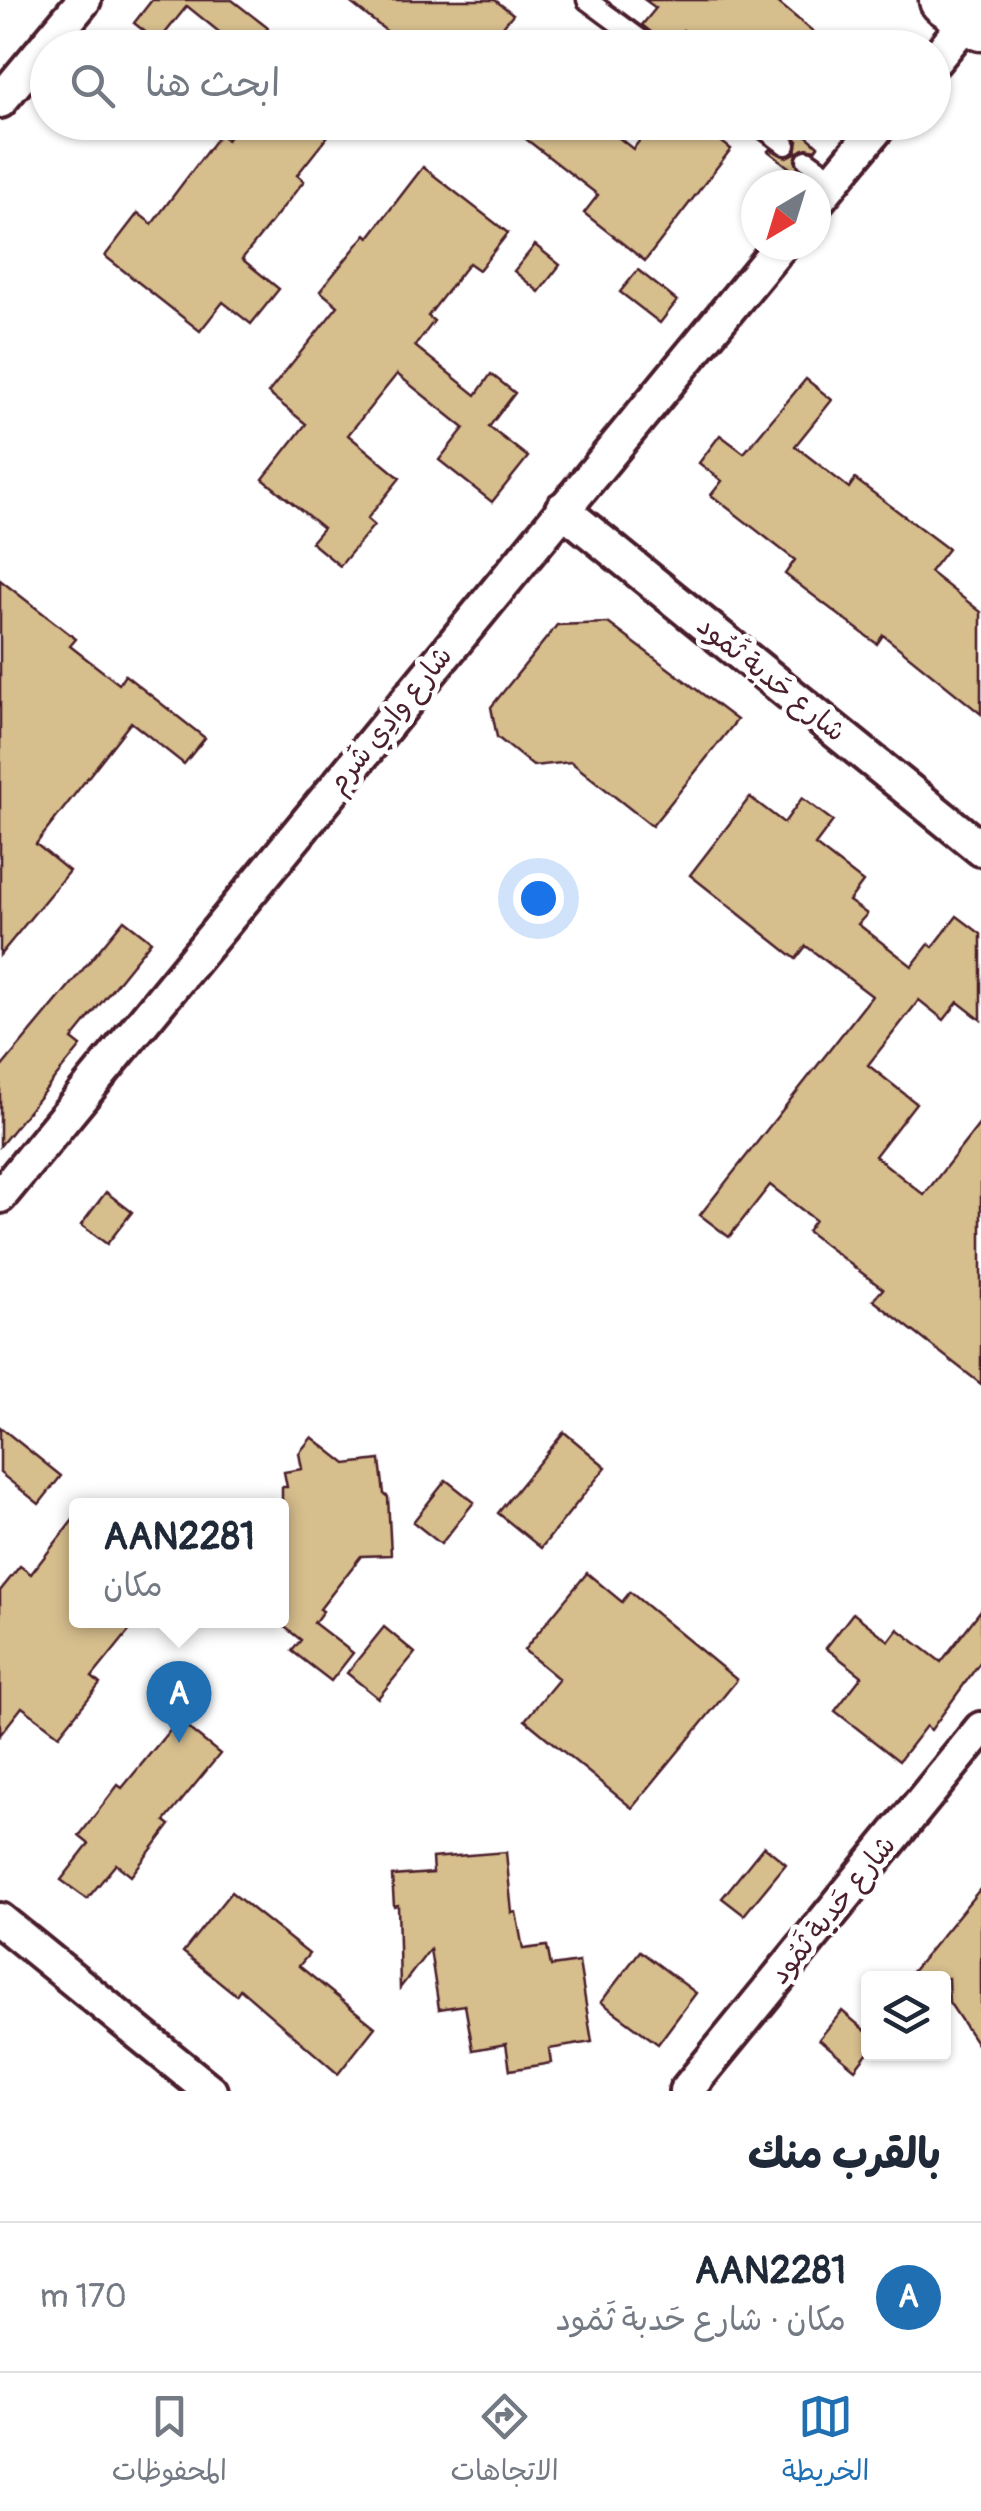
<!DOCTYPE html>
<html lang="ar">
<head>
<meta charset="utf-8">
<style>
  :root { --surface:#fff; --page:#f6f6f7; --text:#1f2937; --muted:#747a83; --line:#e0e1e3; --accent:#1f6fb2 }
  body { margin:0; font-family:Pangolin,"Playpen Sans Arabic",sans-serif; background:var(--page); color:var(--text); direction:rtl }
  .controls { position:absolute; right:30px; bottom:30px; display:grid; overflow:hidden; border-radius:10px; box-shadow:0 2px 8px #0004 }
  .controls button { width:90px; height:90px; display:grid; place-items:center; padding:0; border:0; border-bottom:2px solid var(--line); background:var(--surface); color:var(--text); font:50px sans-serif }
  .compass { position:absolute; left:741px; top:170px; width:90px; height:90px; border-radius:50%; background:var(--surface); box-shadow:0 2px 8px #0004; rotate:218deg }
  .you { position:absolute; left:538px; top:898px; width:35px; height:35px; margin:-25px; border:8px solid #fff; border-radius:50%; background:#1a73e8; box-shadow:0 0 0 15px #1a73e833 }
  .badge { display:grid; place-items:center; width:65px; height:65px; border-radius:50%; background:var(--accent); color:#fff; font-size:32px; font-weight:700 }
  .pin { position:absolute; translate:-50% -82px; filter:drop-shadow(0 2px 5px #0008) }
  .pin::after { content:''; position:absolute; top:52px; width:35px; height:30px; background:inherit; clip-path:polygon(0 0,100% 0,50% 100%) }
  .popup { position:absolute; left:69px; top:1498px; width:220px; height:130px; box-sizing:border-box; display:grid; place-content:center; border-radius:10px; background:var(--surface); filter:drop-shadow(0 2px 8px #0005); font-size:32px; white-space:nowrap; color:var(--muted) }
  .popup b { font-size:38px; color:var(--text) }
  .popup::after { content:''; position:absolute; left:50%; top:100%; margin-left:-20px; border:20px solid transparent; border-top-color:var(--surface) }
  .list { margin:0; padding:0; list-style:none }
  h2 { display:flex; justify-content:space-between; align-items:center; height:130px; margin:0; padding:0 40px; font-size:42px }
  h2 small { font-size:32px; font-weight:400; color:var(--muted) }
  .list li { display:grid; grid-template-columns:65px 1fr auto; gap:30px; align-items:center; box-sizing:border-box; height:150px; padding:0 40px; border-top:2px solid var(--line) }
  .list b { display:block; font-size:38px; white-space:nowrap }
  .list p { margin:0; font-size:32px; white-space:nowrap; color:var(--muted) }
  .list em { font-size:32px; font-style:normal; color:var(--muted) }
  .icon { flex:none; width:55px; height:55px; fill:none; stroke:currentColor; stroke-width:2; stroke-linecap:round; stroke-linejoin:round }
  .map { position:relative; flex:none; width:981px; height:2091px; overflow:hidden; direction:ltr }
  .search { position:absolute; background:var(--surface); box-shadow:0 2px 8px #0004; left:30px; right:30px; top:30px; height:110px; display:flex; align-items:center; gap:25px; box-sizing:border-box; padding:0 35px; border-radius:55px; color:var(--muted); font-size:38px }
  .sheet { height:280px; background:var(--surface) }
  nav { display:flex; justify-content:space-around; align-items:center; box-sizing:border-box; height:140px; border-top:2px solid var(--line); background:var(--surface); font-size:28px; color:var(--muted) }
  nav a { display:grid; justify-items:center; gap:5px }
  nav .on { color:var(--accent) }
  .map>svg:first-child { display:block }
  .building { fill:#d6be8d; stroke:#4a1f2b; stroke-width:2.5 }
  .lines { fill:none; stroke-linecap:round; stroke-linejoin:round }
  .lane-casing { stroke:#4a1f2b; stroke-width:25 }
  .street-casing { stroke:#4a1f2b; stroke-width:40 }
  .secondary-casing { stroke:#4a1f2b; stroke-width:55 }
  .lane { stroke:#fff; stroke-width:18 }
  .street { stroke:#fff; stroke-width:32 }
  .secondary { stroke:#fff; stroke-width:48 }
  .labels { text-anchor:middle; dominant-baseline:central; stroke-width:10; stroke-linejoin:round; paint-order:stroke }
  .street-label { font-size:28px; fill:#4a1f2b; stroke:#fff }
</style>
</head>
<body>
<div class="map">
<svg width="981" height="2091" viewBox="0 0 981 2091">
  <rect width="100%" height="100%" fill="#fff"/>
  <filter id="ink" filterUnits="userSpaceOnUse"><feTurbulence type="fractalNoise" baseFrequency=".01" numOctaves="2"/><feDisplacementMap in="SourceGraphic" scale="20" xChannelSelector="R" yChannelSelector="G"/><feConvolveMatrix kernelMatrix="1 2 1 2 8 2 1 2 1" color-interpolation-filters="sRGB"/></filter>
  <g filter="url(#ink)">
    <g class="building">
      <path d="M152 0H232L268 28 253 48H239L187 6 158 42 134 23Z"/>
      <path d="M347 0H495L513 14 499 31 521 48H408Z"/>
      <path d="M645 0H775L833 48H704L683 30 668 48H664L660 39 642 25 656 8Z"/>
      <path d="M240 122H339L297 175 304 181 242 259 279 289 251 324 223 302 200 331 105 256 138 213 152 224 220 134 227 140Z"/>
      <path d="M504 122H599L633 149 654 122H696L731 149 645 261 584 213 598 195Z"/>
      <path d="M791 122 818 146 815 150 807 148 798 152 795 160 799 169 796 173 768 151 770 149 786 157 795 153 798 141 786 129Z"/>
      <path d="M423 167 508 233 479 270 469 263 428 316 434 321 415 346 476 395 491 374 515 393 489 427 528 457 492 502 439 460 464 428 397 374 348 435 400 478 367 519 374 525 340 566 311 542 323 528 263 479 306 424 268 393 338 306 320 291 366 234 369 237Z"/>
      <path d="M535 245 560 265 539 292 514 271Z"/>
      <path d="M638 270 677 301 660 323 620 292Z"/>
      <path d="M806 379 832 400 795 446 849 488 855 479 948 549 930 572 981 612V714L883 635 877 644 785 574 795 560 711 495 722 481 699 463 720 435 744 453Z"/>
      <path d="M0 580 76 639 70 646 119 684 125 675 205 738 184 764 131 722 36 844 69 871 0 955Z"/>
      <path d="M608 623 737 720 652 826 571 762 533 766 497 737 491 707 557 625Z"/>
      <path d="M750 797 784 823 802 798 833 821 815 845 863 882 849 901 867 914 858 924 912 966 929 944 933 947 957 916 981 934V1020L958 1002 944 1020 919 1000 868 1065 916 1103 875 1156 924 1195 981 1122V1384L873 1300 883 1289 807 1231 815 1220 770 1185 729 1237 700 1215 872 996 806 946 796 959 690 875Z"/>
      <path d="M124 920 151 941 72 1039 81 1046 0 1146V1069Z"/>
      <path d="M106 1192 132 1212 107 1244 81 1225Z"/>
      <path d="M0 1427 61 1476 39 1504 0 1473Z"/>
      <path d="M564 1432 606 1467 541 1548 498 1513Z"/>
      <path d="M312 1437 346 1464 380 1460 384 1494 388 1497 391 1555 361 1556 320 1609 323 1611 314 1623 353 1653 331 1681 292 1651 301 1640 282 1625V1487H287L284 1472 302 1469 299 1453Z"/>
      <path d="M446 1480 474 1502 441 1544 413 1522Z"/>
      <path d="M76 1516V1620H138L92 1677 100 1684 59 1735 22 1707 0 1735V1591L20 1566 31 1574Z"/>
      <path d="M587 1573 622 1602 630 1592 737 1680 632 1808 525 1720 559 1679 524 1650Z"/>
      <path d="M981 1610V1661L931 1730 926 1726 899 1761 835 1711 862 1676 826 1648 853 1613 889 1641 898 1629 941 1662Z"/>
      <path d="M384 1627 415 1653 378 1698 347 1673Z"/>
      <path d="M178 1720 220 1754 165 1821 170 1825 131 1876 116 1864 87 1899 61 1880 89 1844 79 1836 118 1785 122 1788Z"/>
      <path d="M764 1846 786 1864 744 1915 722 1898Z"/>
      <path d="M506 1852 512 1913 516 1912 523 1949 547 1946 551 1966 579 1962 592 2042 549 2049 551 2063 510 2070 506 2044 473 2050 465 2005 439 2009 430 1949 400 1988 398 1905 394 1906 392 1876 433 1873 432 1858Z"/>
      <path d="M981 1888V2050L949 2002 948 1978H907Z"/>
      <path d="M231 1892 309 1954 299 1966 375 2027 338 2074 240 1989 236 1995 183 1952Z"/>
      <path d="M640 1951 696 1993 658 2044 601 2002Z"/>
      <path d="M842 2011 868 2033V2052L855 2069 819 2039Z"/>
    </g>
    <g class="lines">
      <defs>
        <g id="lane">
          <path d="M587 0 652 48"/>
          <path d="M755 122 786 145"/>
          <path d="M807 160 835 180"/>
        </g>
        <g id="street">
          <path d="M934 61 970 17"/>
          <path d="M0 101 84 0"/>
          <path d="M816 202 882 122"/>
          <path d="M562 509 981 849"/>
          <path d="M0 1196 781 245"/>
          <path d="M0 1920 210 2091"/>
          <path d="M686 2091 981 1729"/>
        </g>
        <path id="secondary" d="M944 0 981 26"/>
      </defs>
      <use href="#lane" class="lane-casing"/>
      <use href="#street" class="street-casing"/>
      <use href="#secondary" class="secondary-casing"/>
      <use href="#lane" class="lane"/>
      <use href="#street" class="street"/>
      <use href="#secondary" class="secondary"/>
    </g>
  </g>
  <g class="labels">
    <g class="street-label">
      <text transform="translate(771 679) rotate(39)">شارع حَدبة ثَمُود</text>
      <text transform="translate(390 720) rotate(-51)">شارع وادِي شَرم</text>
      <text transform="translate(833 1910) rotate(-51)">شارع حَدبة ثَمُود</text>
    </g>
  </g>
</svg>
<div class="controls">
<button><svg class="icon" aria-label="layers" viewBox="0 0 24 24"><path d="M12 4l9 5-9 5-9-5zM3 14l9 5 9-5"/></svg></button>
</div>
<svg class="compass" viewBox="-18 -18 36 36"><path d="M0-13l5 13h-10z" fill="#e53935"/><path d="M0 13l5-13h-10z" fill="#747a83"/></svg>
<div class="you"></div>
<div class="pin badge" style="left:179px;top:1743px">A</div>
<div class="popup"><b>AAN2281</b>مكان</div>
<div class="search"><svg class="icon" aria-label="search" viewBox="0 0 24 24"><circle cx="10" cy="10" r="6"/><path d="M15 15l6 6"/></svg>ابحث هنا</div>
</div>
<section class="sheet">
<h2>بالقرب منك<small></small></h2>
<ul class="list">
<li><span class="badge">A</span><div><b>AAN2281</b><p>مكان · شارع حَدبة ثَمُود</p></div><em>170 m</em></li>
</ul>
</section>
<nav>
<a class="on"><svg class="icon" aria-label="map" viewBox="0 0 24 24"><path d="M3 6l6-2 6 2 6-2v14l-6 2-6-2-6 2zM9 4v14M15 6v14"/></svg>الخريطة</a>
<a><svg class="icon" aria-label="directions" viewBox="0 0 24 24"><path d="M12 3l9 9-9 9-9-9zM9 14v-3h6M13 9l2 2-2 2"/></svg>الاتجاهات</a>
<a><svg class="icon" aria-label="saved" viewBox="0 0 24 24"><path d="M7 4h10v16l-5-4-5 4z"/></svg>المحفوظات</a>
</nav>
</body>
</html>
